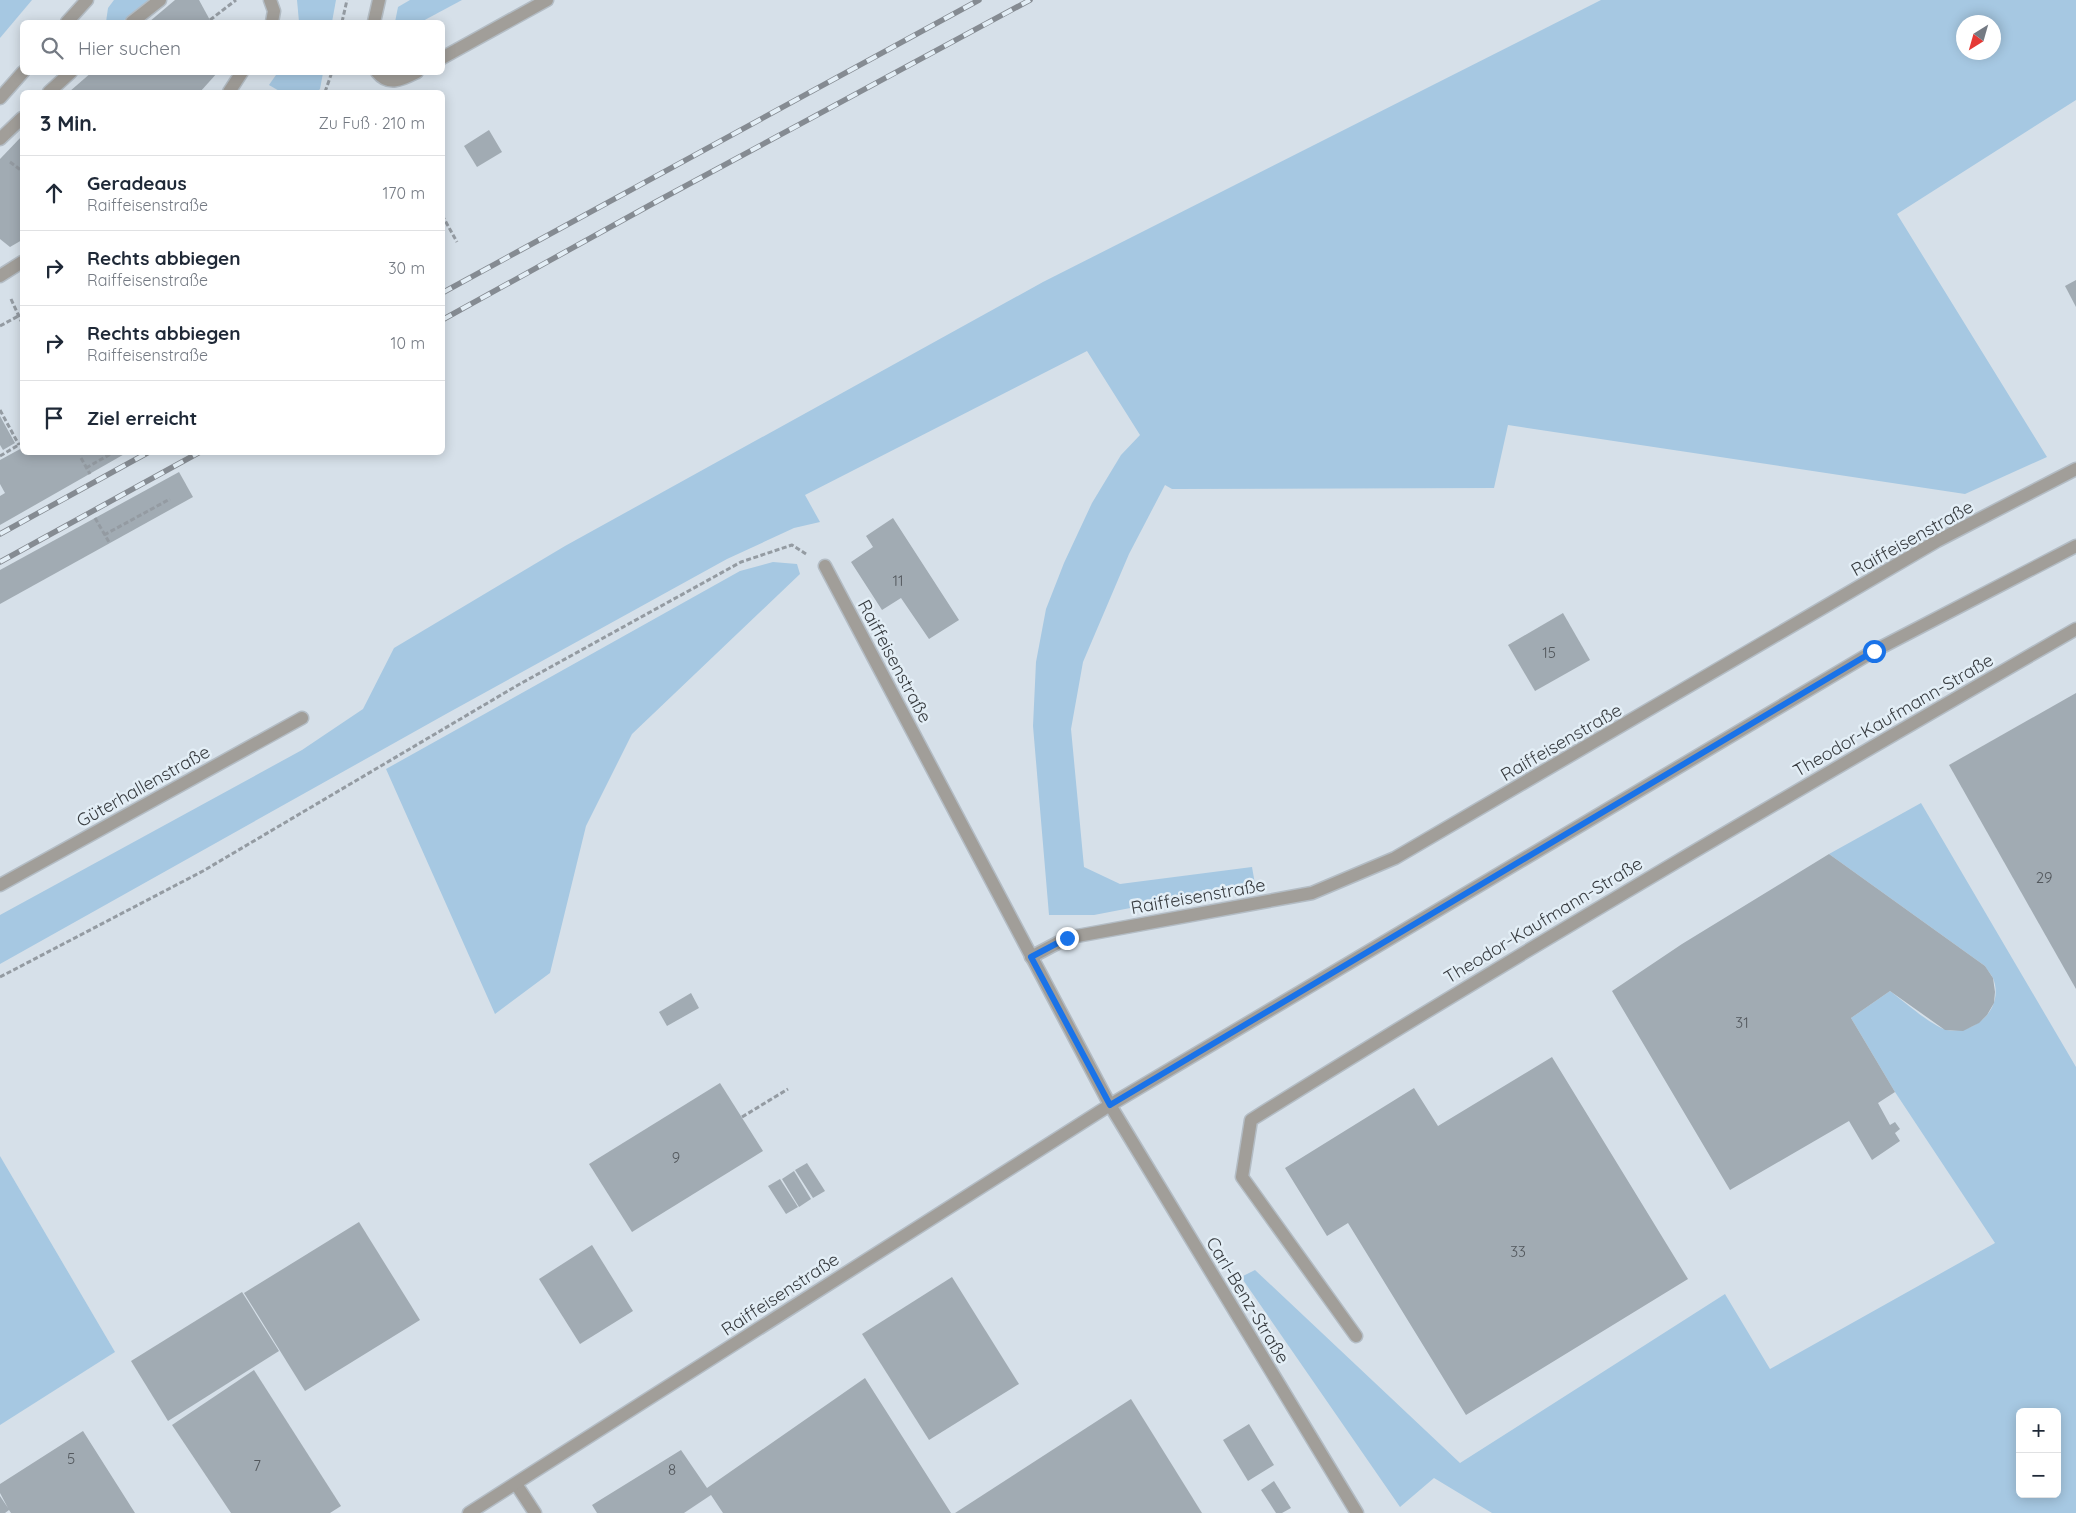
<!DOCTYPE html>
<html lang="de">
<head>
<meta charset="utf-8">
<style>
  :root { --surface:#fff; --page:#f6f6f7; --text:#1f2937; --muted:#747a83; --line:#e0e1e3 }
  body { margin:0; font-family:Quicksand,sans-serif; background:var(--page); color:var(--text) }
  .controls { position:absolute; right:15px; bottom:15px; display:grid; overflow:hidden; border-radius:8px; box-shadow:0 2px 12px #0003 }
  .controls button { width:45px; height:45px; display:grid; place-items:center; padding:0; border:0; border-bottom:1px solid var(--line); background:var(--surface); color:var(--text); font:25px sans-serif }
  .compass { position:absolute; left:1956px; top:15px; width:45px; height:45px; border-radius:50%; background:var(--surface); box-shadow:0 2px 12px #0003; rotate:217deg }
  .stop { position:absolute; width:15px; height:15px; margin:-11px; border:4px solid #1a73e8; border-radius:50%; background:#fff }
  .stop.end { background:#1a73e8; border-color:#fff; box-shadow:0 1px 5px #0008 }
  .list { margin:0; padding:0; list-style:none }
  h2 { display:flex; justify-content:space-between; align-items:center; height:65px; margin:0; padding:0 20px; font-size:21px }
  h2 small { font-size:16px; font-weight:400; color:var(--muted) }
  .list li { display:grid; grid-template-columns:32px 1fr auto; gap:15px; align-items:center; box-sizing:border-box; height:75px; padding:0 20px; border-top:1px solid var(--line) }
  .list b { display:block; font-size:19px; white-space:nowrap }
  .list p { margin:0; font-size:16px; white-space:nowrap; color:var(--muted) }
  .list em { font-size:16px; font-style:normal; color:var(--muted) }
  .icon { flex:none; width:28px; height:28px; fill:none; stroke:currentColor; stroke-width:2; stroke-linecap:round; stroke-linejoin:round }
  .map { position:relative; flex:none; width:2076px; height:1513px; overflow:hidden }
  .search { position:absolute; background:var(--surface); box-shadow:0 2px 12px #0003; left:20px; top:20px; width:425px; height:55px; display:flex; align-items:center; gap:12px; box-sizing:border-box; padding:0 18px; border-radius:8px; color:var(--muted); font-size:19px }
  .panel { position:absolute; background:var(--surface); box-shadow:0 2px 12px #0003; left:20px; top:90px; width:425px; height:365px; border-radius:8px }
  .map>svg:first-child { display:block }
  .green { fill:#a6c8e2; fill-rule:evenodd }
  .building { fill:#a1abb3 }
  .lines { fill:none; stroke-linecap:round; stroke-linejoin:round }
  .minor-casing { stroke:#b3bcc4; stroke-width:15 }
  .path { stroke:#949ba2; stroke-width:3; stroke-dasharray:5 2.5; stroke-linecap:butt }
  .minor { stroke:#a19e99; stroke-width:12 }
  .rail-casing { stroke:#858b92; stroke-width:5.5 }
  .rail { stroke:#e3eef6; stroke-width:4; stroke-dasharray:11; stroke-linecap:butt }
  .route { stroke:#1a73e8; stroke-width:6 }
  .labels { text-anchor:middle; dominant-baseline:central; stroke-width:5; stroke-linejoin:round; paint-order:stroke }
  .number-label { font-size:15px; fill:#52575c }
  .street-label { font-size:18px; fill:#373b3f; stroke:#e3eef6 }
</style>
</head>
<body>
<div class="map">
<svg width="2076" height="1513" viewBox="0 0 2076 1513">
  <rect width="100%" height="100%" fill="#d6e0e9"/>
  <g class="green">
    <path d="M0 0H32L0 38Z"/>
    <path d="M114 0H149L122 22H106L108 8Z"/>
    <path d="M297 0H336L332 22H299Z"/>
    <path d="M410 0H462L421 22H395L398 7Z"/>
    <path d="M1601 0H2076V100L1897 214 2047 457 1965 494 1508 425 1494 488 1172 489 1165 485 1129 554 1083 662 1071 729 1084 867 1120 884 1252 867 1255 884 1094 915H1049L1033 726 1036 662 1046 609 1064 563 1092 503 1121 455 1140 435 1087 351 805 495 820 522 794 528 727 559 446 714 0 964V915L302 750 363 709 394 648 565 546 1043 282ZM1964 22H1994V52H1964Z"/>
    <path d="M278 72H323V73L320 89 317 92H281L269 85Z"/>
    <path d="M773 562 797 564 800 574 632 734 586 826 550 973 495 1014 386 769 740 571Z"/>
    <path d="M1921 803 2076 1067V1513H1492L1434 1478 1400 1507 1241 1277 1255 1270 1460 1463 1725 1294 1770 1369 1995 1243 1895 1092 1851 1018 1890 991C1902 1000 1933 1027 1947 1030 1975 1035 2005 1008 1993 978 1991 974 1987 970 1985 966L1829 854ZM2020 1412H2057V1494H2020Z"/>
    <path d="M0 1156 115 1352 0 1425Z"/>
  </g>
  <g class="building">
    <path d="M175 0H199L211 22H149Z"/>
    <path d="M92 72H218L200 92H69Z"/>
    <path d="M489 130 502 152 477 167 464 146Z"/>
    <path d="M22 136V240L10 247 0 239V159Z"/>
    <path d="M2076 280V307L2065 286Z"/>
    <path d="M0 416 15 443 3 450 0 445Z"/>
    <path d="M22 448V452H128L0 525V496L5 493 0 484V460Z"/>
    <path d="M179 472 193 497 0 604V570Z"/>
    <path d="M893 518 959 620 929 639 901 598 882 610 851 562 873 547 866 536Z"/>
    <path d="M1563 613 1590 660 1535 691 1508 645Z"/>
    <path d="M2076 693V989L1949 765Z"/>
    <path d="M1829 854 1985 966 1993 978 1995 992 1994 1003 1987 1015 1979 1023 1963 1031 1945 1030 1890 991 1851 1018 1895 1092 1878 1103 1890 1125 1895 1122 1900 1129 1895 1133 1900 1141 1872 1160 1849 1121 1730 1190 1612 991 1682 944Z"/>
    <path d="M691 993 699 1008 667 1026 659 1012Z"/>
    <path d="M1552 1057 1688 1279 1466 1415 1348 1223 1327 1236 1285 1168 1414 1088 1438 1126Z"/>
    <path d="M720 1083 763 1151 632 1232 589 1164Z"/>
    <path d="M807 1163 825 1191 813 1198 795 1170Z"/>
    <path d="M794 1171 811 1199 799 1207 782 1179Z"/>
    <path d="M780 1179 798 1207 786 1214 768 1186Z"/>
    <path d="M359 1222 420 1320 305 1391 244 1293Z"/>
    <path d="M592 1245 633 1311 580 1344 539 1279Z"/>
    <path d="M952 1277 1019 1384 929 1440 862 1334Z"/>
    <path d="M242 1292 279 1351 168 1421 131 1361Z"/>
    <path d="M254 1370 341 1506 330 1513H231L172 1425Z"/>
    <path d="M865 1378 951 1513H723L711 1495 684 1513H597L592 1505 681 1450 707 1488Z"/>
    <path d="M1131 1399 1202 1513H955Z"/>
    <path d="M1249 1424 1274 1465 1248 1481 1223 1440Z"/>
    <path d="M83 1431 135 1513H11L9 1510 5 1513H0V1496L8 1508 0 1493V1484Z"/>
    <path d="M1274 1481 1291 1508 1282 1513H1276L1261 1490Z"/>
  </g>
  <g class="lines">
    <defs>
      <g id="minor">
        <path d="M270 0 274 11 272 22"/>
        <path d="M67 22 87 0"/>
        <path d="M132 22 160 0"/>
        <path d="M374 22 379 0"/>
        <path d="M442 58 547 0"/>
        <path d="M377 72C389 87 403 79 417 72"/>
        <path d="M49 92 71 72"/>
        <path d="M229 92 242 72"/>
        <path d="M0 98 23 72"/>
        <path d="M0 139 22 118"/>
        <path d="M0 276 22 262"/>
        <path d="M825 566 1110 1105 1357 1513"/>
        <path d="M0 885 302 718"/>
        <path d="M1031 957 1067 938 1077 936 1312 893 1395 858 1937 541 2076 469"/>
        <path d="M1356 1336 1242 1177 1251 1120C1523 950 1799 789 2076 629"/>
        <path d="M516 1484 535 1513"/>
        <path d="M469 1513 1110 1105 1874 651 2076 546"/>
      </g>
    </defs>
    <use href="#minor" class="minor-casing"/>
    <g class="path">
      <path d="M210 20 236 0"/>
      <path d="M342 22 347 0"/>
      <path d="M325 92 332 72"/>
      <path d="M10 162 22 171"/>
      <path d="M442 215 457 242"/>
      <path d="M11 299 22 323"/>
      <path d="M0 326 22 314"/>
      <path d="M0 410 19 445"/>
      <path d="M0 456 22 443"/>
      <path d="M81 458 90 474"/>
      <path d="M86 468 114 452"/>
      <path d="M95 518 109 542"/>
      <path d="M104 535 170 499"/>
      <path d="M0 977 203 871 518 685 741 562 792 545 806 554"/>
      <path d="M742 1117 788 1089"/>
    </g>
    <use href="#minor" class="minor"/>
    <defs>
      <g id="rail">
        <path d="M442 293 979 0"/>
        <path d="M442 320 652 204 1030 0"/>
        <path d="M0 534 149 452"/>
        <path d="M0 562 200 452"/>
      </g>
    </defs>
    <use href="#rail" class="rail-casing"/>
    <use href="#rail" class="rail"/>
  </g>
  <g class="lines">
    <path class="route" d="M1067 938 1031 957 1110 1105 1874 651"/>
  </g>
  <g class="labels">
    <g class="number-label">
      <text x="898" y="580">11</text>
      <text x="1549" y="652">15</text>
      <text x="2044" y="877">29</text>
      <text x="1742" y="1022">31</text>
      <text x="676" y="1157">9</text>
      <text x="1518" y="1251">33</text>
      <text x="71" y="1458">5</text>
      <text x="257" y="1465">7</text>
      <text x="672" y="1469">8</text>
    </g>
    <g class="street-label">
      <text transform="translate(1912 538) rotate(-29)">Raiffeisenstraße</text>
      <text transform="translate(895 661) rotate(62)">Raiffeisenstraße</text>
      <text transform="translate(1893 715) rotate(-30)">Theodor-Kaufmann-Straße</text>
      <text transform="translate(1561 742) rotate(-30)">Raiffeisenstraße</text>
      <text transform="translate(143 786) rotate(-29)">Güterhallenstraße</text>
      <text transform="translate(1198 896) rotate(-10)">Raiffeisenstraße</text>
      <text transform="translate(1543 920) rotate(-31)">Theodor-Kaufmann-Straße</text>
      <text transform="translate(780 1294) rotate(-33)">Raiffeisenstraße</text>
      <text transform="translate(1248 1300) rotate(59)">Carl-Benz-Straße</text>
    </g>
  </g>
</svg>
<div class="controls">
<button>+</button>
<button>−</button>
</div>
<svg class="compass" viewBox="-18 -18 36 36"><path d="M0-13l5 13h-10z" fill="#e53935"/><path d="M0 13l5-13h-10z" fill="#747a83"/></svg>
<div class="stop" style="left:1874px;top:651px"></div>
<div class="stop end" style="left:1067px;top:938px"></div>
<div class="search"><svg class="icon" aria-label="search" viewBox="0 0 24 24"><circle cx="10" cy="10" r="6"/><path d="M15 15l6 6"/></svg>Hier suchen</div>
<section class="panel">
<h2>3 Min.<small>Zu Fuß · 210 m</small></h2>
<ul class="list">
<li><svg class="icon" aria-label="ahead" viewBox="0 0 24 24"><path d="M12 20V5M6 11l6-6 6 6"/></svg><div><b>Geradeaus</b><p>Raiffeisenstraße</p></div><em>170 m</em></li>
<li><svg class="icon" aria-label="right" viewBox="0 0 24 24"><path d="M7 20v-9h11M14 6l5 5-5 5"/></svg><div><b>Rechts abbiegen</b><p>Raiffeisenstraße</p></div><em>30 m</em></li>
<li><svg class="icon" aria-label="right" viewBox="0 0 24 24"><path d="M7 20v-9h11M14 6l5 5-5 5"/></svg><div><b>Rechts abbiegen</b><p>Raiffeisenstraße</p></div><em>10 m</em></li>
<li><svg class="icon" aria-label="arrive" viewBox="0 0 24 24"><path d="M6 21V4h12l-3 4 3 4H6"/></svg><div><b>Ziel erreicht</b></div></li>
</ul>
</section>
</div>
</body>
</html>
